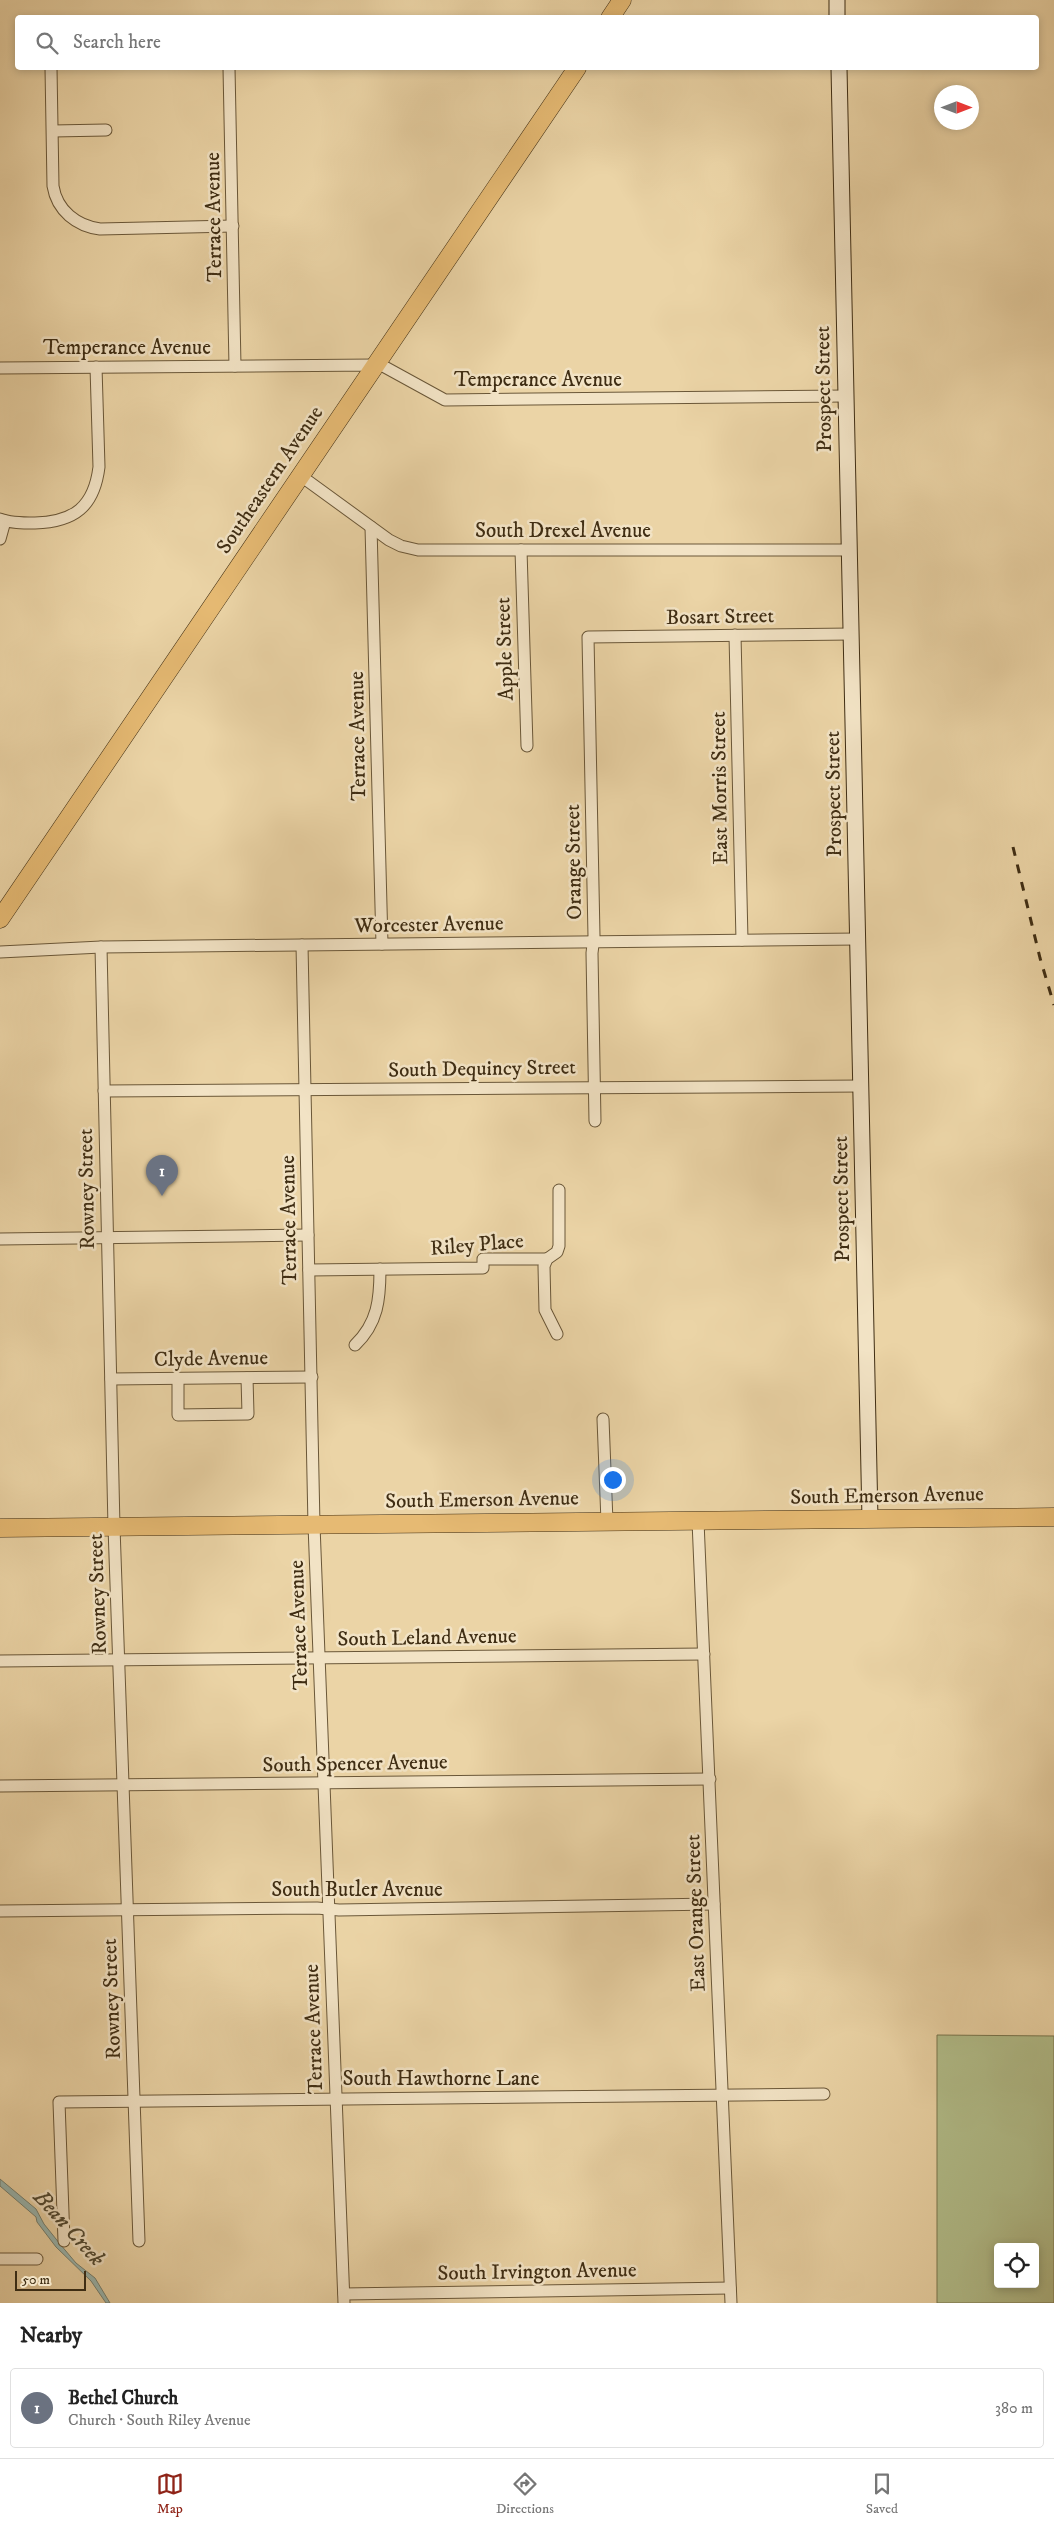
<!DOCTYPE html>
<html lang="en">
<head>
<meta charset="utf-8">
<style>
  :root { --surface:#fff; --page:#f6f6f6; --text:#222; --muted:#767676; --line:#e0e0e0; --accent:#8f2418 }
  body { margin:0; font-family:"IM FELL DW Pica",serif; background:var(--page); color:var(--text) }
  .controls { position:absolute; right:15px; bottom:15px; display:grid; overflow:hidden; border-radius:5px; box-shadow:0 2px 8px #0003 }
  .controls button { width:45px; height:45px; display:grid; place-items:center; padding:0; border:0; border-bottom:1px solid var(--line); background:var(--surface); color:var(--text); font:25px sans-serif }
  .compass { position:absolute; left:934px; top:85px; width:45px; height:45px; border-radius:50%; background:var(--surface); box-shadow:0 2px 8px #0003; rotate:90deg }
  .scale { position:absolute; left:15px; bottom:12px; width:71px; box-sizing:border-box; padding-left:5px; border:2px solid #3f2d13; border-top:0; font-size:14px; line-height:18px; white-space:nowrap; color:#3f2d13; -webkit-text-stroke:4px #f2e3c5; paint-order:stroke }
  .you { position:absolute; left:612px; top:1479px; width:18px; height:18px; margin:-12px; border:4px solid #fff; border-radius:50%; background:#1a73e8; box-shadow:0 0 0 8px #1a73e833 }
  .badge { display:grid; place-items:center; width:32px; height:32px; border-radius:50%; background:var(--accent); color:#fff; font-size:16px; font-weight:700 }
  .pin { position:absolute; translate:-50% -41px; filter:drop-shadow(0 1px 2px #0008) }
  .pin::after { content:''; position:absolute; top:26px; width:18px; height:15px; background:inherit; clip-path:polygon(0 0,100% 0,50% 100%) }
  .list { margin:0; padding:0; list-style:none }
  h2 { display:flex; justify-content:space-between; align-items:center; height:65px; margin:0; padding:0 20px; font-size:21px }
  h2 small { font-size:16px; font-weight:400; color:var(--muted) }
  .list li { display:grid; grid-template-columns:32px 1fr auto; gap:15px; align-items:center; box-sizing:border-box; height:80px; margin:0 10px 10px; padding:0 10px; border:1px solid var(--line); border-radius:5px }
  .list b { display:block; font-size:19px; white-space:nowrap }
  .list p { margin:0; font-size:16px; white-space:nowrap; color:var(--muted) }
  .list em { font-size:16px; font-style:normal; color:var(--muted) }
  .icon { flex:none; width:28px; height:28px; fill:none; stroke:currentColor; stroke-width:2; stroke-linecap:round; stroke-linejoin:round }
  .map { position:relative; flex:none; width:1054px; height:2303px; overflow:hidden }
  .search { position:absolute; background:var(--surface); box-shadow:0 2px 8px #0003; left:15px; right:15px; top:15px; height:55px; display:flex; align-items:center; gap:12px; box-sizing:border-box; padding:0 18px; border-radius:5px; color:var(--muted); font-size:19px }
  .sheet { height:155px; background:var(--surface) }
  nav { display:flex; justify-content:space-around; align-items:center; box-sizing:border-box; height:70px; border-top:1px solid var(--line); background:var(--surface); font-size:14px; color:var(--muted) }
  nav a { display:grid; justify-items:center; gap:2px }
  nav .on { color:var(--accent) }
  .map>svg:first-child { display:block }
  .green { fill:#b2be8b; stroke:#78764f; fill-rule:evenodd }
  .water { fill:#9ab7b0; stroke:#768071 }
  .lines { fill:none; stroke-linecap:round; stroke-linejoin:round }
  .street-casing { stroke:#6a5738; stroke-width:13 }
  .secondary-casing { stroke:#3f2d13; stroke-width:17 }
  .primary-casing { stroke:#3f2d13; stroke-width:19 }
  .street { stroke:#f2e3c5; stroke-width:11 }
  .secondary { stroke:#f2e3c5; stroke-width:15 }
  .primary { stroke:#e6ba73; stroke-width:18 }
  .rail { stroke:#3f2d13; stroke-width:3; stroke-dasharray:9 9; stroke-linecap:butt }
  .labels { text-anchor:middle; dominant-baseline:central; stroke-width:5; stroke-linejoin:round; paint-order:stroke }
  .street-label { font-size:21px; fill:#3f2d13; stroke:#f2e3c5 }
  .water-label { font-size:22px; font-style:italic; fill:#514932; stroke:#f2e3c5 }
</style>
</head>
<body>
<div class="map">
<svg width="1054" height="2303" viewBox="0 0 1054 2303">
  <rect width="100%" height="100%" fill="#ebd4a6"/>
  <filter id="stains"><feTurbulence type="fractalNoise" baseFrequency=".004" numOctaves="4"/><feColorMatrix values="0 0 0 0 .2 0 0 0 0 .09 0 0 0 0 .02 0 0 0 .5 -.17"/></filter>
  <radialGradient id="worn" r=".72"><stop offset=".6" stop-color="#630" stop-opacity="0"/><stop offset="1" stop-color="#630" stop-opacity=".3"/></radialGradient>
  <path class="green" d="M937 2035 1054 2036V2303H937ZM998 2247H1035V2284H998Z"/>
  <path class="water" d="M0 2179 36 2209 44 2224 60 2244 76 2263 95 2278 110 2303H106L91 2281 56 2247 37 2222 36 2217 0 2186Z"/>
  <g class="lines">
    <defs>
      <g id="street">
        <path d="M51 68 53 186C57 211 77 226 100 229L233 226"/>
        <path d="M229 68 235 366"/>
        <path d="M53 131 106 130"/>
        <path d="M0 368 375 365 383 366 445 400 846 396"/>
        <path d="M301 476 389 540 401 546 418 550H849"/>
        <path d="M0 519C10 523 23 523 35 523 74 522 94 507 99 467L96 367"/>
        <path d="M371 527 382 944"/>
        <path d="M0 539 5 521"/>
        <path d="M521 550 527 746"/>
        <path d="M735 635 742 940"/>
        <path d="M302 945 314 1525 344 2303"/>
        <path d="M101 947 114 1527 139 2241"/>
        <path d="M0 952 101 947 858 939"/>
        <path d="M104 1091 861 1086"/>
        <path d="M595 1121 592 953 594 936 588 637 852 634"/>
        <path d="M0 1239 308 1235"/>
        <path d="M309 1270 483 1268V1259H547"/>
        <path d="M557 1334 545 1310 544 1266 547 1259 557 1252 559 1246V1190"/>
        <path d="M355 1345C378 1323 380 1299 380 1269"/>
        <path d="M178 1378V1415L248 1414 247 1378"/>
        <path d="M111 1379 312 1377"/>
        <path d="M603 1419 607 1522"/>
        <path d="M698 1521 731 2303"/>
        <path d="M0 1661 704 1654"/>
        <path d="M0 1786 710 1779"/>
        <path d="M0 1911 317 1908 339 1910 714 1904"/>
        <path d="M64 2241 59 2102 824 2094"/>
        <path d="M0 2259H37"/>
        <path d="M344 2294 730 2288"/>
      </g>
      <g id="secondary">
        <path d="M837 0V18"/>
        <path d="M839 68 870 1519"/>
      </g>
      <g id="primary">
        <path d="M610 18 622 0"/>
        <path d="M0 919 577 68"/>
        <path d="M0 1528 1054 1517"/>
      </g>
    </defs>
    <use href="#street" class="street-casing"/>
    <use href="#secondary" class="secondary-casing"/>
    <use href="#primary" class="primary-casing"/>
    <use href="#street" class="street"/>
    <use href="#secondary" class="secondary"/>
    <use href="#primary" class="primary"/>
    <path class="rail" d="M1013 847 1040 958 1054 1005"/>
  </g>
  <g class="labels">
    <g class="street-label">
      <text transform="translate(214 217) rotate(-91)">Terrace Avenue</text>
      <text x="127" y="348">Temperance Avenue</text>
      <text x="538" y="380">Temperance Avenue</text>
      <text transform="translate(824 389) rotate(-91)">Prospect Street</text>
      <text transform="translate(270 480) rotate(-56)">Southeastern Avenue</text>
      <text x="563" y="531">South Drexel Avenue</text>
      <text transform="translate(720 617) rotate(-1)">Bosart Street</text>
      <text transform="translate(505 649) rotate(-92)">Apple Street</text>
      <text transform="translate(358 736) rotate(-91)">Terrace Avenue</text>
      <text transform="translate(720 788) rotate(-91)">East Morris Street</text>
      <text transform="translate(834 794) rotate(-91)">Prospect Street</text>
      <text transform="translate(574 862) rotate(-91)">Orange Street</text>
      <text transform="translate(429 925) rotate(-1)">Worcester Avenue</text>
      <text transform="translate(482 1069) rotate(-1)">South Dequincy Street</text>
      <text transform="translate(87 1189) rotate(-91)">Rowney Street</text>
      <text transform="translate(842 1199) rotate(-91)">Prospect Street</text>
      <text transform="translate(289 1220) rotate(-91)">Terrace Avenue</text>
      <text transform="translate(477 1245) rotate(-5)">Riley Place</text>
      <text transform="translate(211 1359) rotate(-1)">Clyde Avenue</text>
      <text transform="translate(887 1496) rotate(-1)">South Emerson Avenue</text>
      <text transform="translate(482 1500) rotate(-1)">South Emerson Avenue</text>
      <text transform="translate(98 1594) rotate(-92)">Rowney Street</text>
      <text transform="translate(299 1625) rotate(-92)">Terrace Avenue</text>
      <text transform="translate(427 1638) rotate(-1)">South Leland Avenue</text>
      <text transform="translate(355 1764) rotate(-1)">South Spencer Avenue</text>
      <text x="357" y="1890">South Butler Avenue</text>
      <text transform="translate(696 1913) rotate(-92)">East Orange Street</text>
      <text transform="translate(112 1999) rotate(-92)">Rowney Street</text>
      <text transform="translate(314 2029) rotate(-92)">Terrace Avenue</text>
      <text x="441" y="2079">South Hawthorne Lane</text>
      <text transform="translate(537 2272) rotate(-1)">South Irvington Avenue</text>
    </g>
    <g class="water-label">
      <text transform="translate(69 2228) rotate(48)">Bean Creek</text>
    </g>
  </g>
  <rect width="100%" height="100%" filter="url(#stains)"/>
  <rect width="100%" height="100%" fill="url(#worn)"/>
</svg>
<div class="controls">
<button><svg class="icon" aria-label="locate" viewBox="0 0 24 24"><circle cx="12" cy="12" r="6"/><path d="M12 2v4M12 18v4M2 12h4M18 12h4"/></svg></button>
</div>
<svg class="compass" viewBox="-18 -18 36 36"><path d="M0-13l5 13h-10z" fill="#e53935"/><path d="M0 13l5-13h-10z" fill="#767676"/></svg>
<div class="scale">50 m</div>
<div class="you"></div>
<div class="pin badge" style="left:162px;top:1196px;background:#6b7280">1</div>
<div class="search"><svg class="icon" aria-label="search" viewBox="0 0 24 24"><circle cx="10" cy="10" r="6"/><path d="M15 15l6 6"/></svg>Search here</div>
</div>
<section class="sheet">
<h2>Nearby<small></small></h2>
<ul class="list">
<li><span class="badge" style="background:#6b7280">1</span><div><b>Bethel Church</b><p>Church · South Riley Avenue</p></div><em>380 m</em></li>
</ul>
</section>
<nav>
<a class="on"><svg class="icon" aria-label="map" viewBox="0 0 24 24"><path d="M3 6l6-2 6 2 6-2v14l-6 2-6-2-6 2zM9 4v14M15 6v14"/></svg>Map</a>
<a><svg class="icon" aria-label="directions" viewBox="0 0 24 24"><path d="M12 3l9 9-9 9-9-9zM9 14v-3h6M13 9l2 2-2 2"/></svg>Directions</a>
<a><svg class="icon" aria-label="saved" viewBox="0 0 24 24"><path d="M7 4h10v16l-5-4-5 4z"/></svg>Saved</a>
</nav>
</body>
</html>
